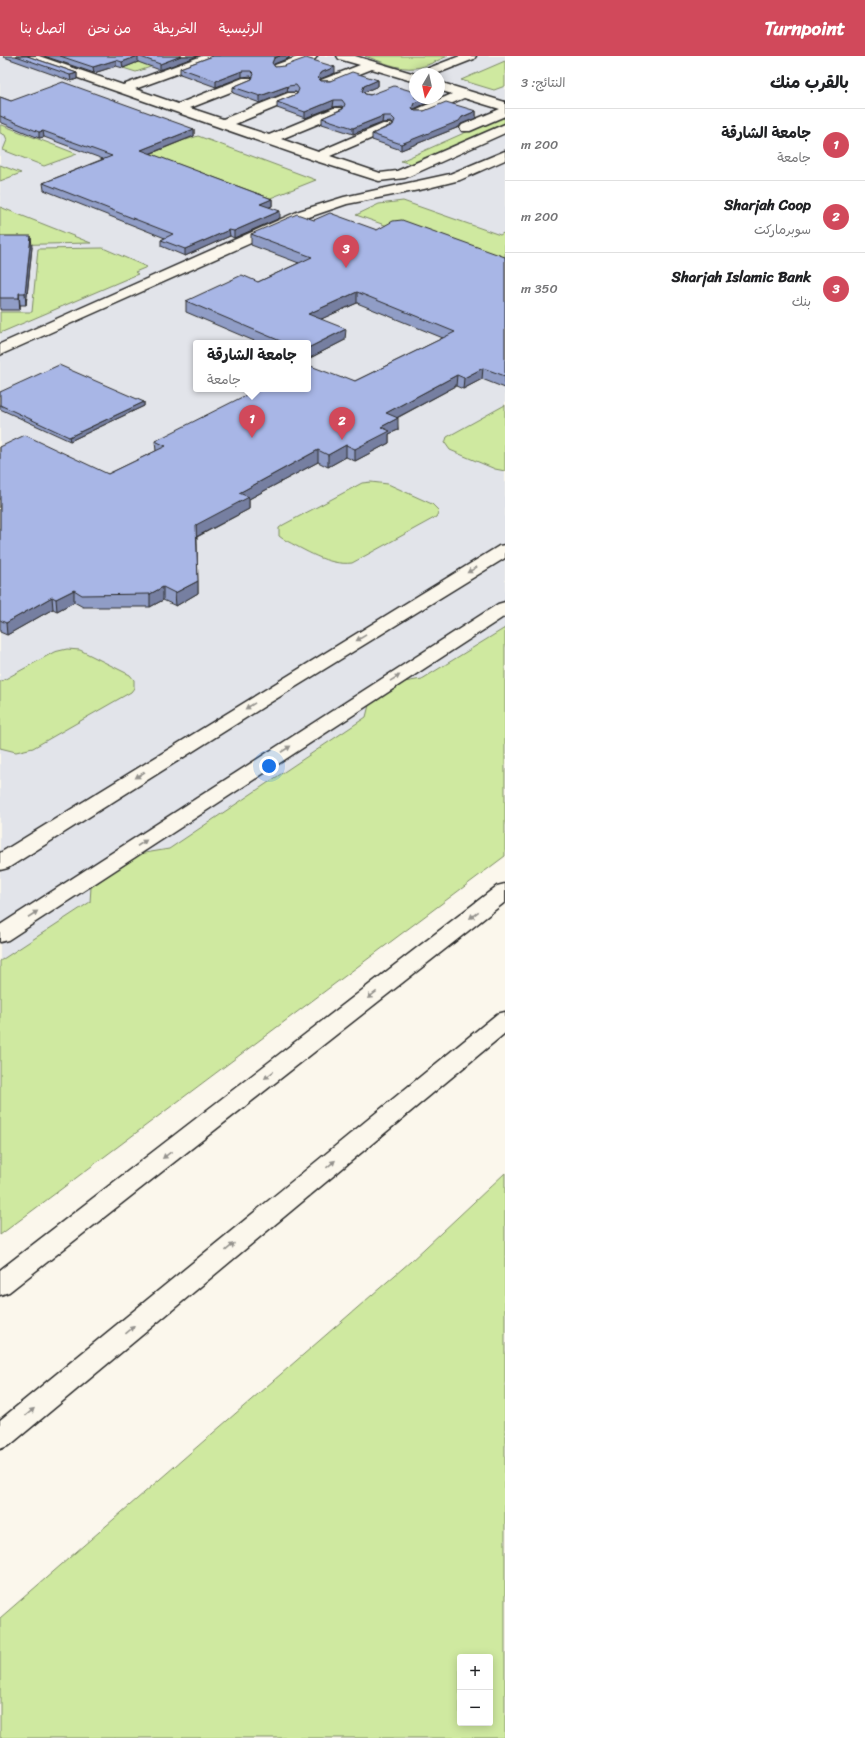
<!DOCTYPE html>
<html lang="ar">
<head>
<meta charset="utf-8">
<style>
  :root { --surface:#fff; --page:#f6f6f6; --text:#202124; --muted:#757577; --line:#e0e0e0; --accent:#d1495b }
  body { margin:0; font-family:Sriracha,"Playpen Sans Arabic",sans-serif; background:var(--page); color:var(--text); direction:rtl }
  .controls { position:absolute; right:12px; bottom:12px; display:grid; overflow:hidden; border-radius:4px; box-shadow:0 2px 10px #0003 }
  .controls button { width:36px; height:36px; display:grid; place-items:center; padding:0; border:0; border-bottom:1px solid var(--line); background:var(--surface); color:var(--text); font:20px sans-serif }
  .compass { position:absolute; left:409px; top:12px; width:36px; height:36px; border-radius:50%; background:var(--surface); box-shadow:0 2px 10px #0003; rotate:189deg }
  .you { position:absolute; left:269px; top:710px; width:14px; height:14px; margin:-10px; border:3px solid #fff; border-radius:50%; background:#1a73e8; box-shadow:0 0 0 6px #1a73e833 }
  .badge { display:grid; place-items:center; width:26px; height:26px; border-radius:50%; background:var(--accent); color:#fff; font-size:13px; font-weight:700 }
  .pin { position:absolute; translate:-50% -33px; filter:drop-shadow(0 1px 2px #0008) }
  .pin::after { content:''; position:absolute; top:21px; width:14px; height:12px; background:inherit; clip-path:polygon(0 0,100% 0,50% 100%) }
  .popup { position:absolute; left:193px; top:284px; width:118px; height:52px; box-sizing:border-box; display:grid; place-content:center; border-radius:4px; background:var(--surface); filter:drop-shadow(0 1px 3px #0005); font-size:13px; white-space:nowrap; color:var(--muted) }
  .popup b { font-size:15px; color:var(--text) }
  .popup::after { content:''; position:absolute; left:50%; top:100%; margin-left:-8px; border:8px solid transparent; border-top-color:var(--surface) }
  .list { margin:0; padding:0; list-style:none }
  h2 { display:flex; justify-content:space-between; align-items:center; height:52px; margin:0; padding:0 16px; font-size:17px }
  h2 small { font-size:13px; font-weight:400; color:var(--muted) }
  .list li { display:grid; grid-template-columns:26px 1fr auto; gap:12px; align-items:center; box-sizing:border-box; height:72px; padding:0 16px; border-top:1px solid var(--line) }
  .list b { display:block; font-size:15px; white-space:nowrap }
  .list p { margin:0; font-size:13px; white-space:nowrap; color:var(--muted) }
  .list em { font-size:13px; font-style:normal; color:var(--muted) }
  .map { position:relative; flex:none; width:505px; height:1682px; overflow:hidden; direction:ltr }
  header { display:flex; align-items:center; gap:24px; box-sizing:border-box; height:56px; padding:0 20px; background:var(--accent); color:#fff }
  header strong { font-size:19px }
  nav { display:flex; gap:22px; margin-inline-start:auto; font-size:14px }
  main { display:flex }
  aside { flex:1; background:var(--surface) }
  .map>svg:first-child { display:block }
  .built { fill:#e2e4ea; fill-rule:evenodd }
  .green { fill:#cfe9a0; stroke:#7d8a66; fill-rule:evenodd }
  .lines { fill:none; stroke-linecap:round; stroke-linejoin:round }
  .street-casing { stroke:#2b2b2b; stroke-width:3 }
  .secondary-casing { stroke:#2b2b2b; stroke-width:3 }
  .street { fill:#fbf7ec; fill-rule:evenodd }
  .secondary { fill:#fbf7ec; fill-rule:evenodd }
  .wall { fill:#909dc6; stroke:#2b2b2b }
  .shaded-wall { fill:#767fa1; stroke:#2b2b2b }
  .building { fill:#a8b6e6; stroke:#2b2b2b }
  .oneway { fill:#93918c }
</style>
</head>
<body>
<header>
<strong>Turnpoint</strong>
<nav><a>الرئيسية</a><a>الخريطة</a><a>من نحن</a><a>اتصل بنا</a></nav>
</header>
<main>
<aside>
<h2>بالقرب منك<small>النتائج: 3</small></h2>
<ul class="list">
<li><span class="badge">1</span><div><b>جامعة الشارقة</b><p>جامعة</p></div><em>200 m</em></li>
<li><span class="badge">2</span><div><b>Sharjah Coop</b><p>سوبرماركت</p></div><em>200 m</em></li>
<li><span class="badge">3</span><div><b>Sharjah Islamic Bank</b><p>بنك</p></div><em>350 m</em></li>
</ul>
</aside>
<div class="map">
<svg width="505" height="1682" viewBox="0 0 505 1682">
  <rect width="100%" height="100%" fill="#fbf7ec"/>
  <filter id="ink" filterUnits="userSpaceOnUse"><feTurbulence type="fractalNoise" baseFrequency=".025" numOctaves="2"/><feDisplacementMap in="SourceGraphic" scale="8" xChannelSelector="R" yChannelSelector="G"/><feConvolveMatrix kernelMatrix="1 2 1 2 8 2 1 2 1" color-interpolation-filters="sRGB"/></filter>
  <g filter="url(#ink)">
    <path class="built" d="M0 0H505V723L0 1086ZM415 18H439V42H415ZM196 287H308V333H196Z"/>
    <g class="green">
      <path d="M182 0 136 16 123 12 132 8 129 7Z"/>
      <path d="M365 0H448C438 4 426 11 415 12 399 14 380 5 365 0Z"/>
      <path d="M505 5V30L494 34 461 24Z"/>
      <path d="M500 61 505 63V68L414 109 401 105Z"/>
      <path d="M2 69 77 98 44 110 3 94 7 84 5 79 0 77V69Z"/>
      <path d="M174 80 186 84 198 80 316 124 268 143 137 94Z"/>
      <path d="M0 109 21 117 0 125Z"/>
      <path d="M403 145 500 179 505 176V204L402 175 356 159 379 148Z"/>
      <path d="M0 151 91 187 0 189Z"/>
      <path d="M103 192 147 211 135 216 138 218 0 277V256H32L38 193Z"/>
      <path d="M505 349V415L495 413 450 394 445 387 447 381Z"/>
      <path d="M371 426 388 428 432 448 439 455 436 461 352 507C328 510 305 494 283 483L279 480V472L283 469 362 427Z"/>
      <path d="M505 572V800L0 1179V905L90 846 91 831 139 798 169 793 366 661 369 649 404 626 422 623Z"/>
      <path d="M67 593 80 594 130 619 134 624V632L131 636 33 692 16 696 0 692V626L54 596Z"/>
      <path d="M505 1117V1682H0V1562L410 1206ZM460 1601H490V1667H460Z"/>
    </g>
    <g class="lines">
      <defs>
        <g id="street">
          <path d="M22 0H39L123 29 202 0H219L217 3 135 33 178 48 243 22H251L253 25 251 28 190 52 223 63 288 37H296L298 40 296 43 235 68 269 79 334 52H342L344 55 342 58 281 83 318 96 383 68H391L393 71 391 74 330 100 380 117 397 115 505 68V77L405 122 379 125 313 104 24 3Z"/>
          <path d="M300 0H317L315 3 283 15H275L273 12 275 9Z"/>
          <path d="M337 0H355L415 18V26L372 13 329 30H321L319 27 321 24 360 9 339 3Z"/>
          <path d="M460 0H476L474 3 436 18H419L421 15Z"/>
          <path d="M439 26 505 46V60L470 75H462L460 72 462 69 500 53 464 42 423 60H415L413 57 415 54 452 38 439 34Z"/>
          <path d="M505 95V104L460 124 424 133 347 148 309 161 0 299V288L299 155 344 141 450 118Z"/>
          <path d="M505 489V502L271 646 8 812 0 814V797L499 490Z"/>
          <path d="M505 546V560L8 884 0 886V869L498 548Z"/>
        </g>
        <g id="secondary">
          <path d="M505 828V846L9 1236 0 1239V1214L497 830Z"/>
          <path d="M505 956V977L10 1389 0 1393V1364L497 958Z"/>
        </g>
      </defs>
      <use href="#street" class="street-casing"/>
      <use href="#secondary" class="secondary-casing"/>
      <use href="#street" class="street"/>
      <use href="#secondary" class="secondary"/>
    </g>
    <g class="wall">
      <path d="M3 0H27L77 17V23L71 25 4 1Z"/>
      <path d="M44 0H198L160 14 138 6 123 12 116 10 94 17Z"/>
      <path d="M213 0H289V2L273 9 275 11 335 17 320 23 321 25 378 24V30L364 36 365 38 429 46 414 53 415 55H476V62L461 68 459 71 401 94 372 84V78L393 68 391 66 382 67 353 78 322 68V62L344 52 342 50 333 51 305 62 277 52V46L297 38 296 36H287L260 47 233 37V31L252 23 253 22 251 20 242 21 216 31 180 18V12Z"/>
      <path d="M0 41 11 45 194 73V80L150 98 272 143V150L269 151 280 162 234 182 230 180 185 200 161 190V184L165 182 44 134 43 127 103 103 44 81 39 82 0 66Z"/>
      <path d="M314 164 377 174 505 201V332L482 323 463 333 456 330 397 362 398 374 389 378V387L355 405 346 401 328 411 318 406 249 443V453L197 481 198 537 176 550 163 544 150 551H83L74 546 57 555 53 553 7 579 0 576V391L108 418 156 395 155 385 342 322 355 325 443 282 357 247 321 263 345 284 308 303V287H259L186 256V245L258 226 299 207 251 189V178Z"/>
      <path d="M0 180 32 191 26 249H20V254H0Z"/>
      <path d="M0 336 144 346V350L70 385 0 353Z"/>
    </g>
    <g class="shaded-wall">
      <path d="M138 0V6L123 12 122 6Z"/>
      <path d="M181 0H198L160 14V8Z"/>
      <path d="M280 0H289V2L274 8 272 13V7L274 2Z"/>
      <path d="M116 4V10L94 17 93 11Z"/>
      <path d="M335 11V17L320 23 318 28V22L320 17Z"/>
      <path d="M242 15V21L216 31V25Z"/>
      <path d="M77 17V23L71 25 70 19Z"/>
      <path d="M378 24V30L364 36 362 41V35L364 30Z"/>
      <path d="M288 30 287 36 260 47V40Z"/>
      <path d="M425 42H429V46L414 53 412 52 414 47Z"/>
      <path d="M334 44 333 51 305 62V56Z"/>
      <path d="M476 55V62L461 68 459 71 401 94V88Z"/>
      <path d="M383 60 382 67 353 78V72Z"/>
      <path d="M194 73V80L141 101V94Z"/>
      <path d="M43 75 44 81 39 82V76Z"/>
      <path d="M272 143V150L260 155V148Z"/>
      <path d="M280 155V162L234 182V175Z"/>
      <path d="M229 174 230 180 185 200V193Z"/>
      <path d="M31 180 32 191 26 249 25 237Z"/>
      <path d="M357 236V247L308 269V258Z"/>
      <path d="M19 237 20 249V254L19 242Z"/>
      <path d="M346 273 345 284 308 303V292Z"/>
      <path d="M483 312 482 323 463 333 464 322Z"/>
      <path d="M457 319 456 330 385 368 386 357Z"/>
      <path d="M144 346V350L70 385 69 381Z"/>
      <path d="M398 362V374L389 378V387L355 405V393L381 371Z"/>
      <path d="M346 389V401L328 411V399Z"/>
      <path d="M318 394V406L249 443V453L196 481V469L239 437Z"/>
      <path d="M198 525V537L176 550 175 537Z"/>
      <path d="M163 531V544L150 551V538Z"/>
      <path d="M74 534V546L57 555 56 543Z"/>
      <path d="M52 541 53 553 7 579 6 567Z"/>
    </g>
    <g class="building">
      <path d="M16 0H27L77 17 70 19Z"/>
      <path d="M60 0H181L160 8 138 0 122 6 116 4 93 11Z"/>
      <path d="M213 0H280L274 2 272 7 275 11 284 10 306 2 335 11 320 17 318 22 321 25H330L352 16 378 24 364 30 362 35 365 38 370 39 394 30 415 36V42H425L414 47 412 52 415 55H424L446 46 476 55 462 61 459 65 401 88 372 78 393 69 395 64 391 60H383L353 72 322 62 343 53 345 48 342 44H334L305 56 277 46 297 38 299 33 296 29 288 30 260 40 233 31 252 23 254 18 251 15H242L216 25 180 12Z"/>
      <path d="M63 26 194 73 141 94 272 143 260 148 280 155 234 175 229 174 185 193 161 184 173 178 43 127 112 100 43 75 39 76 0 60V41L11 45Z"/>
      <path d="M330 157 377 174 393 165 402 164 505 201V320L483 312 464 322 457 319 386 357 398 362 381 371 390 375 355 393 346 389 328 399 318 394 239 437 249 441 196 469 198 525 175 537 163 531 150 538 82 539 74 534 56 543 52 541 6 567 0 564V391L25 379 108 418 166 390 155 385 258 333H308V309L342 322 345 321 355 325 455 276 357 236 308 258 346 273 308 292V287H285L186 245 242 219 258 226 312 201 251 178 297 158 314 164Z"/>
      <path d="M0 180H31L25 237H19V242H0Z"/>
      <path d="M59 309 144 346 69 381 0 349V336Z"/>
    </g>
    <defs><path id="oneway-solid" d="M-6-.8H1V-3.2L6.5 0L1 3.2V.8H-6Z"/></defs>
    <g class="oneway">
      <use href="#oneway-solid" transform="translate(472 514) rotate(149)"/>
      <use href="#oneway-solid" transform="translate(361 582) rotate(149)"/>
      <use href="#oneway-solid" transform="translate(395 622) rotate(-32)"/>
      <use href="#oneway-solid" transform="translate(250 650) rotate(148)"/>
      <use href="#oneway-solid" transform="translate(286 693) rotate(-33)"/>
      <use href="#oneway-solid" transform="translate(140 719) rotate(148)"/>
      <use href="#oneway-solid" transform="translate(142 787) rotate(-33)"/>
      <use href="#oneway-solid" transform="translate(33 858) rotate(-33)"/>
      <use href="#oneway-solid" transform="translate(474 859) rotate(142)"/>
      <use href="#oneway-solid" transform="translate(372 939) rotate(142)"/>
      <use href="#oneway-solid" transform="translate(269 1019) rotate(142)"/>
      <use href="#oneway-solid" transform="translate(167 1099) rotate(142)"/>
      <use href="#oneway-solid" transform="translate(331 1108) rotate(-40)"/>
      <use href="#oneway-solid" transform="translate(230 1191) rotate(-40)"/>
      <use href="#oneway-solid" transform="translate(130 1274) rotate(-40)"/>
      <use href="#oneway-solid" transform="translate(30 1356) rotate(-40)"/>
    </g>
  </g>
</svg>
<div class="controls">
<button>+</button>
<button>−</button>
</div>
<svg class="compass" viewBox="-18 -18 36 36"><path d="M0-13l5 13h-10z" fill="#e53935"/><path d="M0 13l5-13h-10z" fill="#757577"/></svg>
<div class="you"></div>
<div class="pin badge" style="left:252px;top:382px">1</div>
<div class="popup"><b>جامعة الشارقة</b>جامعة</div>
<div class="pin badge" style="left:342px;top:384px">2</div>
<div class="pin badge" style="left:346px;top:212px">3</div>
</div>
</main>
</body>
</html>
